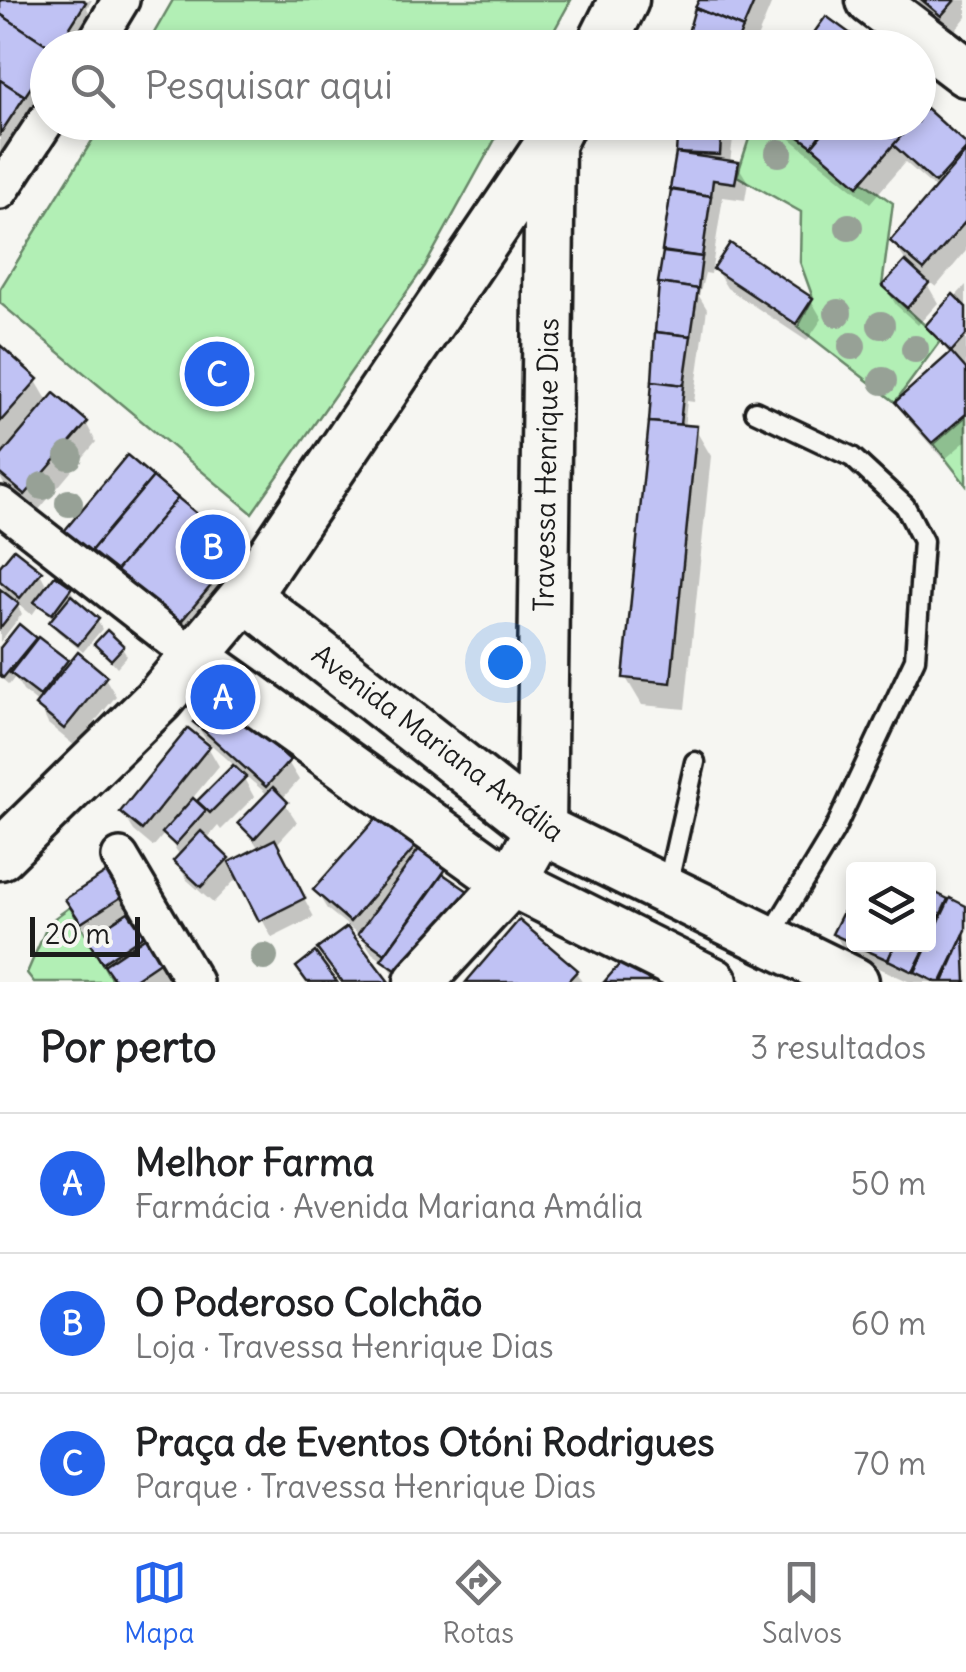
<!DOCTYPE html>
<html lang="pt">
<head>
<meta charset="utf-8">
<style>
  :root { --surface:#fff; --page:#f6f6f6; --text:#202124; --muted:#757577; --line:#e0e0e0; --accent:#2563eb }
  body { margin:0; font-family:Delius,sans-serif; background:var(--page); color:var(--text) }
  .controls { position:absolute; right:30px; bottom:30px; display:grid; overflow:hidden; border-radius:10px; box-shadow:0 5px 15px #0003 }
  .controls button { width:90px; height:90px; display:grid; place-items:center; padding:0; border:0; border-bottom:2px solid var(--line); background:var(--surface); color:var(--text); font:50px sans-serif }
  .scale { position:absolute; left:30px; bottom:25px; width:110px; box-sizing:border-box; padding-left:10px; border:5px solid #1c1c1c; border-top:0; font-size:28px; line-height:35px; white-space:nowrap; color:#1c1c1c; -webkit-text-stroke:8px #f6f6f2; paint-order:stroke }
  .you { position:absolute; left:505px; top:662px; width:35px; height:35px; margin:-25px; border:8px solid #fff; border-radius:50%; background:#1a73e8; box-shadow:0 0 0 15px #1a73e833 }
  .badge { display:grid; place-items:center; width:65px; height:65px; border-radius:50%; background:var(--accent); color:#fff; font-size:32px; font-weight:700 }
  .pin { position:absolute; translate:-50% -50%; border:5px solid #fff; box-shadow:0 2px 10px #0006 }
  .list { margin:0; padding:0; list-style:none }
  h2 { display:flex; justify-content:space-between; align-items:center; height:130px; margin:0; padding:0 40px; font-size:42px }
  h2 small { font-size:32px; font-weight:400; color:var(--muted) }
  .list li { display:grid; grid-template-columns:65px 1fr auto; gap:30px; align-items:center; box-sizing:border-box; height:140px; padding:0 40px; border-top:2px solid var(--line) }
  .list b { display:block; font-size:38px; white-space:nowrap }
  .list p { margin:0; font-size:32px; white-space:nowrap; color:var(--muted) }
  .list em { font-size:32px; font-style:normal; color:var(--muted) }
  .icon { flex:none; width:55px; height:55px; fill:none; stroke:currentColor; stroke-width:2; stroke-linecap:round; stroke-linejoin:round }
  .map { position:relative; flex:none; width:966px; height:982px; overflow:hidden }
  .search { position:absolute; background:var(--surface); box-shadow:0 5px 15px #0003; left:30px; right:30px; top:30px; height:110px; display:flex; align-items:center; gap:25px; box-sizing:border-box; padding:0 35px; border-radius:55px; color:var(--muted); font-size:38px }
  .sheet { height:550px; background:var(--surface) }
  nav { display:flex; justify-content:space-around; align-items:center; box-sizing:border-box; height:140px; border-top:2px solid var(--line); background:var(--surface); font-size:28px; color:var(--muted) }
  nav a { display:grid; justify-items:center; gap:5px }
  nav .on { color:var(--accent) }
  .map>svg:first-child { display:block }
  .green { fill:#b2efb5; stroke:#678668; stroke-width:2.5 }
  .shadow { fill:#0003; fill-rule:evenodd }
  .building { fill:#c0c2f4; stroke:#1c1c1c; stroke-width:2.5 }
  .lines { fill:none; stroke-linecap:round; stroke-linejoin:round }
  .lane-casing { stroke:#1c1c1c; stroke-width:25 }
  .street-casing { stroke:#1c1c1c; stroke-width:42 }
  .secondary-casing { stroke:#1c1c1c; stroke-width:55 }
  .lane { stroke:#f6f6f2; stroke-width:18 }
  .street { stroke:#f6f6f2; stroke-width:35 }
  .secondary { stroke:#f6f6f2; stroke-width:48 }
  .tree { fill:#97a196 }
  .labels { text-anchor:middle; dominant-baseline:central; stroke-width:9; stroke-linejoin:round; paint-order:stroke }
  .street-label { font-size:28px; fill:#1c1c1c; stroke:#f6f6f2 }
</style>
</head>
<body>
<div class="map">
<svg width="966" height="982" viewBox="0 0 966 982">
  <rect width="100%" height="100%" fill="#f6f6f2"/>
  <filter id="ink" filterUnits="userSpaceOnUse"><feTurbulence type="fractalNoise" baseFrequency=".01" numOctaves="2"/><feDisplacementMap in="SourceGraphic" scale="20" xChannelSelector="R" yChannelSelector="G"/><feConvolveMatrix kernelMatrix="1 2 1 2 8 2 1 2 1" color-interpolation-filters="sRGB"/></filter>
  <g filter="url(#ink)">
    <g class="green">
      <path d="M173 0H571L545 47H146Z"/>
      <path d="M103 123H504L425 266 252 513 0 303V289Z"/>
      <path d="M754 123H779L893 203 882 286 941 340 895 402 798 327 813 298 800 262 801 212 737 176Z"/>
      <path d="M966 416V485L934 444Z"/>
      <path d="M70 907 113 982H34L27 973 49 922Z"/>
    </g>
    <g class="shadow">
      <path d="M0 0H92L87 8 95 23 79 48H48V95L5 159 0 156Z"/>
      <path d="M701 0H773L753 48H688Z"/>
      <path d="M918 0H966V17L953 33 923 8Z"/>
      <path d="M918 105 966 147V251L936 287 923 277 938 303 918 325 896 305 885 287 907 263 893 242 937 190 905 162 870 203 770 122H918Z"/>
      <path d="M680 122H735L730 163 737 164 748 182 745 200 723 197 711 274 705 273 699 296 707 309 694 402 687 401 684 428 695 429 711 456 685 709 642 705 626 678 652 422 661 282 679 153Z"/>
      <path d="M716 270 811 300 822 319 807 341 727 288Z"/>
      <path d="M966 285V366L963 369 966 372V441L944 460 909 421 898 403 951 356 928 326Z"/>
      <path d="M0 349 36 381 49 403 86 423 96 442 37 512 5 486 0 477Z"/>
      <path d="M63 536 239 552 254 579 189 656Z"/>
      <path d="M0 570 40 573 48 588 70 589 75 597 73 600 97 620 102 629 83 652 57 631 52 622 55 620 39 605 32 615 15 601 22 614 0 642V588L4 591 0 583Z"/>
      <path d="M34 639 69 667 79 656 105 678 116 696 75 746 48 724 39 704 23 691 15 677 9 685 0 677V652Z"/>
      <path d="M97 644 122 648 127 656 117 667Z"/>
      <path d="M196 722 288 762 299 780 282 799 297 822 276 845 314 917 272 938 239 876 213 903 187 880 177 862 181 857 165 833 153 847 134 831 123 813 208 747 219 766 191 800 197 805 235 766 206 740ZM240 771 268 795 241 823 260 850 230 865 206 840 218 826 221 830 254 797Z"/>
      <path d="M414 848 418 855 444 871 451 882 466 893 477 912 400 982 387 964 372 953 362 937 327 909 316 891Z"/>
      <path d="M928 892 966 909V982H910L846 953 835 934 854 896V944H928Z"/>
      <path d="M121 897 129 917 170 981 168 982H117L101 958 79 918Z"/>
      <path d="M576 972 582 982H469Z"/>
    </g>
    <g class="building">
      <path d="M0 0H83L86 2 57 48H52L0 14Z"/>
      <path d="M699 0H755L743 28 695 8Z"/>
      <path d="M922 0H955L941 16Z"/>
      <path d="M695 8 743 28 735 48H695L685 44Z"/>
      <path d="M0 14 52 48H48V62L25 96 0 80Z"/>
      <path d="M826 16 870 48H803Z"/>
      <path d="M0 80 25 96 0 134Z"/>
      <path d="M926 108 966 144V149L935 183 893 145 913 122H918V116Z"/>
      <path d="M678 122H722L720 155 676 153Z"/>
      <path d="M779 122H829L812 146Z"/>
      <path d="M832 122H913L858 186 812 146Z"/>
      <path d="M966 152V221L924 270 890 241Z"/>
      <path d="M676 153 739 162 735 183 713 180 711 196 670 189Z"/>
      <path d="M671 190 711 196 702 257 662 251Z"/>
      <path d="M730 243 813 298 796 324 713 269Z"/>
      <path d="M663 252 702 257 698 289 658 283Z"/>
      <path d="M905 261 929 283 907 308 882 286Z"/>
      <path d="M659 283 698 289 691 336 655 332Z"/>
      <path d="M953 294 966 307V335L951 352 925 326Z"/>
      <path d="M655 332 691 336 684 385 652 381Z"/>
      <path d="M0 345 38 379 0 422Z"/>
      <path d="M951 352 966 369V414L932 443 895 402Z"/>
      <path d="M652 381 684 385 680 425 649 422Z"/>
      <path d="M54 393 88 422 25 495 0 474V457Z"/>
      <path d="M649 422 697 426 671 683 623 678Z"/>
      <path d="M127 455 153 477 85 558 60 536Z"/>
      <path d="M153 477 178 498 110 578 85 558Z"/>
      <path d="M178 498 241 550 173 631 110 578Z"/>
      <path d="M14 549 42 571 20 598 0 581V566Z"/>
      <path d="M55 575 72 587 52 614 34 602Z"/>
      <path d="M0 589 19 604 0 628Z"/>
      <path d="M71 595 99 619 78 645 49 622Z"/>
      <path d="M19 624 36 638 3 678 0 675V648Z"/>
      <path d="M107 630 124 646 111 660 94 644Z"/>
      <path d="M38 637 68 660 40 696 10 673Z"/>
      <path d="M78 652 107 676 64 729 35 705Z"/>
      <path d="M217 695 227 703 203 730 193 722Z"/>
      <path d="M227 703 290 760 266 787 203 730Z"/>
      <path d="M188 728 210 746 142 830 120 812Z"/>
      <path d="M233 765 246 777 210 813 197 801Z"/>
      <path d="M273 787 288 802 254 839 238 823Z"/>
      <path d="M193 798 206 810 175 845 162 833Z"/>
      <path d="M379 815 416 846 350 922 313 890Z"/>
      <path d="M201 831 229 858 201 887 173 861Z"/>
      <path d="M275 839 305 898 259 921 229 862Z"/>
      <path d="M419 849 446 869 385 954 358 934Z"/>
      <path d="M107 872 123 896 81 923 65 899Z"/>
      <path d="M443 874 468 891 406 977 381 960Z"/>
      <path d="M928 889 948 899 928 941Z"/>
      <path d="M854 890V944L832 934Z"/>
      <path d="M950 898 966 906V930L941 982H936L915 972Z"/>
      <path d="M128 912 144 935 102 963 87 939Z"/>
      <path d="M519 920 578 970 567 982H466Z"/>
      <path d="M347 927 389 982H342L317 949Z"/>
      <path d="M964 934 966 982H943Z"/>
      <path d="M146 937 161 961 130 982H116L104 965Z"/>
      <path d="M863 944H895L888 960 861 948Z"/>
      <path d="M895 944H927L913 972 888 960Z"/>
      <path d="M315 952 337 982H307L296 967Z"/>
      <path d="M625 958 651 982H604Z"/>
    </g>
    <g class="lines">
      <defs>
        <g id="lane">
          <path d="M755 411 852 457 905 506 923 541 915 659 834 831 768 940"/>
          <path d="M671 869 695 762"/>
        </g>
        <g id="street">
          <path d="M92 48 121 0"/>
          <path d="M0 191 48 118"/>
          <path d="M0 505 196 658"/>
          <path d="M120 857 194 982"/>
        </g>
        <g id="secondary">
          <path d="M871 0 966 72"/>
          <path d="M600 48 624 0"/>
          <path d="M245 596 541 829 854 982"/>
          <path d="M196 658 500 876 713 982"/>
          <path d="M0 855 159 699 245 596 550 144 561 122"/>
          <path d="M419 982 511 882 541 829 550 144"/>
        </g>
      </defs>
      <use href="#lane" class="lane-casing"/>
      <use href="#street" class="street-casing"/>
      <use href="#secondary" class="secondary-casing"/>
      <use href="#lane" class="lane"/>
      <use href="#street" class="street"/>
      <use href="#secondary" class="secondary"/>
    </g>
    <g class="tree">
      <circle cx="779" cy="153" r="14"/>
      <circle cx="849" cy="227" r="14"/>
      <circle cx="838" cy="313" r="14"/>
      <circle cx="881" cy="325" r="14"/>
      <circle cx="852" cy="346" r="14"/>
      <circle cx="915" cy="349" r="14"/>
      <circle cx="883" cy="381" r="14"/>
      <circle cx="69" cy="456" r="14"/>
      <circle cx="43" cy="486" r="14"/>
      <circle cx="69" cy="503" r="14"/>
      <circle cx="264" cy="957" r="14"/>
    </g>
  </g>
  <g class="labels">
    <g class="street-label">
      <text transform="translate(546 465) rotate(-89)">Travessa Henrique Dias</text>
      <text transform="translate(438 743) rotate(37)">Avenida Mariana Amália</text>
    </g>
  </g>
</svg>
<div class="controls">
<button><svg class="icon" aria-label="layers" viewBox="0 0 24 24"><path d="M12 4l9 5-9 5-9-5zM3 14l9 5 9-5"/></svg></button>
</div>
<div class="scale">20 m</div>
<div class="you"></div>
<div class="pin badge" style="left:223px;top:697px">A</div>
<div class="pin badge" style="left:213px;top:547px">B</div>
<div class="pin badge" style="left:217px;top:374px">C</div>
<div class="search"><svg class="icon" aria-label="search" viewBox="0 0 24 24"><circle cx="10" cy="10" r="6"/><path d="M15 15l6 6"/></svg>Pesquisar aqui</div>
</div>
<section class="sheet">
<h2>Por perto<small>3 resultados</small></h2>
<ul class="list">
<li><span class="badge">A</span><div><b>Melhor Farma</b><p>Farmácia · Avenida Mariana Amália</p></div><em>50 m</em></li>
<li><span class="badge">B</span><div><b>O Poderoso Colchão</b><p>Loja · Travessa Henrique Dias</p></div><em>60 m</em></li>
<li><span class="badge">C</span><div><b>Praça de Eventos Otóni Rodrigues</b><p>Parque · Travessa Henrique Dias</p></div><em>70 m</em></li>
</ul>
</section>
<nav>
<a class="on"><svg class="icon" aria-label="map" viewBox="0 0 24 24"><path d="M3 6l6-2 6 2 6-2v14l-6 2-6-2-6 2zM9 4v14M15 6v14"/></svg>Mapa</a>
<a><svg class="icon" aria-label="directions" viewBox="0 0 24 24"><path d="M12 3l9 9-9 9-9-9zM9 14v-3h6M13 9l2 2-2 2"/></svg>Rotas</a>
<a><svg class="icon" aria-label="saved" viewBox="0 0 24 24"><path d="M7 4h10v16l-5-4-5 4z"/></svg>Salvos</a>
</nav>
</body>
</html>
